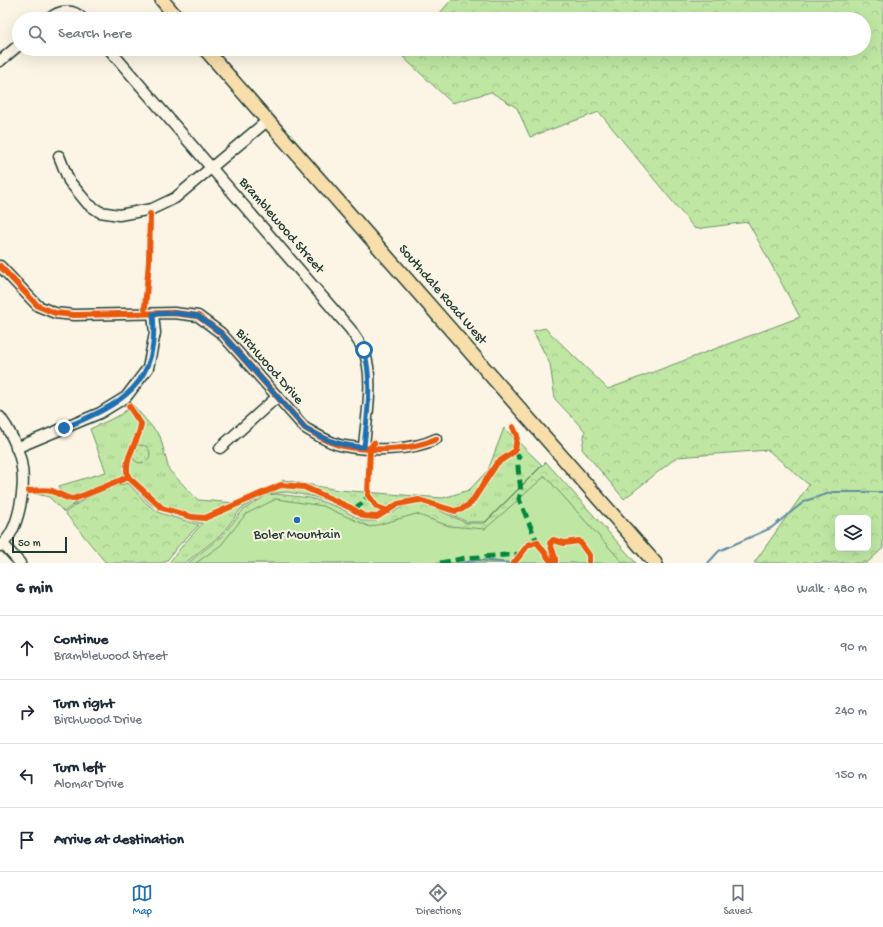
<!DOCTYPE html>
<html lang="en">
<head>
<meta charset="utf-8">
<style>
  :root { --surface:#fff; --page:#f6f6f7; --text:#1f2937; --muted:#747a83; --line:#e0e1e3; --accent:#1f6fb2 }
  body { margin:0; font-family:"Gochi Hand",sans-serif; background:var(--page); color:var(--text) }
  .controls { position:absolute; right:12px; bottom:12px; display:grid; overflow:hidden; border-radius:6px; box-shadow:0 4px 16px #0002 }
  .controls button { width:36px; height:36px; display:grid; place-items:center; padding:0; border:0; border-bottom:1px solid var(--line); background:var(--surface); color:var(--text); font:20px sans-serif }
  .scale { position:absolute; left:12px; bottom:10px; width:55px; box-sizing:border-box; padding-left:4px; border:2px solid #1f3d34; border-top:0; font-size:11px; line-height:14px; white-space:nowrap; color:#1f3d34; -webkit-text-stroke:3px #fcf5e5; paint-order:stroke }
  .stop { position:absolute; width:12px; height:12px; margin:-9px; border:3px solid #1f6fb2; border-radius:50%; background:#fff }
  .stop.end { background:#1f6fb2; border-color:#fff; box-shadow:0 1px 4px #0008 }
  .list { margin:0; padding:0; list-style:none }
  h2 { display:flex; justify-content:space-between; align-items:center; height:52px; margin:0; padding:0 16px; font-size:17px }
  h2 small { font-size:13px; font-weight:400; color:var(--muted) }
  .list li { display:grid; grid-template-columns:26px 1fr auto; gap:12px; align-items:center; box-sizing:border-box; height:64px; padding:0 16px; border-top:1px solid var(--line) }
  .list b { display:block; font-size:15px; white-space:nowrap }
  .list p { margin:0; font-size:13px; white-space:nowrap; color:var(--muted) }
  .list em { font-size:13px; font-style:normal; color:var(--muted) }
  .icon { flex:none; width:22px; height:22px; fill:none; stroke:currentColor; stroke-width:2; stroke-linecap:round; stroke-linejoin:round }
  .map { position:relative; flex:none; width:883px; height:563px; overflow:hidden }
  .search { position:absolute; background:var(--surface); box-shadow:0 4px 16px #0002; left:12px; right:12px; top:12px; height:44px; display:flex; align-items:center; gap:10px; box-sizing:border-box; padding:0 14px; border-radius:22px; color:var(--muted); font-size:15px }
  .sheet { height:308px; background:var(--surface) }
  nav { display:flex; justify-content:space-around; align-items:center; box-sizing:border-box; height:56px; border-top:1px solid var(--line); background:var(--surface); font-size:11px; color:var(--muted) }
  nav a { display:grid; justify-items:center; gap:2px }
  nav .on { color:var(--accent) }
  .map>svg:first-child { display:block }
  .grass { fill:url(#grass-tufts); stroke:#6f926c }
  .forest { fill:url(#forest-crowns); stroke:#6f926c; fill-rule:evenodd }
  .park { fill:url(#park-dots); stroke:#6f926c }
  .pitch { fill:#bfe7a3; stroke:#6f926c }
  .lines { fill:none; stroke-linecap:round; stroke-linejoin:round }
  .stream { stroke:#608da1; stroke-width:2 }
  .minor-casing { stroke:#1f3d34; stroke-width:13 }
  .major-casing { stroke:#1f3d34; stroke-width:16 }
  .minor { stroke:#fcf5e5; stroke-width:10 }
  .major { stroke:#f8deab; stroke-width:13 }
  .quiet { stroke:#00873e; stroke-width:5; stroke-dasharray:10 5; stroke-linecap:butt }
  .cycleway-casing { stroke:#fcf5e5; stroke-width:8 }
  .cycleway { stroke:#e8590c; stroke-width:6 }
  .route { stroke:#1f6fb2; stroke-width:5 }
  .poi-dot { fill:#1f6fb2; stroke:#fcf5e5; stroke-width:1.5 }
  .labels { text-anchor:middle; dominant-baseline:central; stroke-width:4; stroke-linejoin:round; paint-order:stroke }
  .street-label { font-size:14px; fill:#1f3d34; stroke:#fcf5e5 }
  .poi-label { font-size:14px; fill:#1f3d34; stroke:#fcf5e5 }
</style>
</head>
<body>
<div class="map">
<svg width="883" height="563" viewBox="0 0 883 563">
  <defs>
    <pattern id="grass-tufts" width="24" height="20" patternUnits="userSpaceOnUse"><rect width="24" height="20" fill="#bfe7a3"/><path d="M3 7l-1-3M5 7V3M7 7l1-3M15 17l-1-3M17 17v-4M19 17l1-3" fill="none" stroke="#a4c78d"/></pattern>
    <pattern id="forest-crowns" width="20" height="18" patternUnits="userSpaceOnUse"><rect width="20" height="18" fill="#bfe7a3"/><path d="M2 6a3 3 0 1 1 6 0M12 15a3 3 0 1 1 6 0" fill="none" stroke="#a4c78d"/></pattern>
    <pattern id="park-dots" width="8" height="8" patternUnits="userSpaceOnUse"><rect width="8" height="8" fill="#bfe7a3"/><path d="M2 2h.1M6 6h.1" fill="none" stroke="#a4c78d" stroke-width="1.8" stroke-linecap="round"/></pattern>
  </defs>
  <rect width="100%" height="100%" fill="#fcf5e5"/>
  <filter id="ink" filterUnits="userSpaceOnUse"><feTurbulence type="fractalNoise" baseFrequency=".025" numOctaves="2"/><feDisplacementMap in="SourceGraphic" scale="8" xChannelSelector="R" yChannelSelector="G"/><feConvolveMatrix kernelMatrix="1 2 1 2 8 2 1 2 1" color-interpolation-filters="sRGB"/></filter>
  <g filter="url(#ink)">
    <path class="grass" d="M133 405 160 436 169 470 198 500 237 503 284 480 338 490 443 498 469 490 488 470 504 428 542 465 485 522H467L432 505 418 502 403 505 375 519H364L339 505 311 496 287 492 266 494 241 509 221 535 185 563H169L182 546 202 524 162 511 149 503 128 481C104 488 83 496 64 512L49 497 32 493 60 492 59 486 106 472 90 429 120 415Z"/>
    <g class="forest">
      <path d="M451 0H883V548L867 563H754L809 485 768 450 677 457 624 499 582 449 585 431 555 399 550 364 533 331 545 328 608 389 800 317 748 222 695 229 599 112 530 137 517 108 491 92 452 103 403 57 410 49H864V19H435ZM838 518H868V548H838Z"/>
      <path d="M546 462 636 563H188L222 536 243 510 267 495 276 494 310 498 338 507 363 521H376L404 506 418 503 432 507 466 523H485Z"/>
      <path d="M128 483 147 504 160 513 199 525 179 545 165 563H106L65 513C84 497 104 489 128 483Z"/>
    </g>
    <circle class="park" cx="141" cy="454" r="9"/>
    <path class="pitch" d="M545 476 623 563H196L221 545 246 514 276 499 323 506 370 527 416 514 449 526 485 529Z"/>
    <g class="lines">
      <g class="stream">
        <path d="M462 563 478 560 511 563"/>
        <path d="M708 563 719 551 771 528 805 501 833 492H883"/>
      </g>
      <defs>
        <g id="minor">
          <path d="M49 19C59 10 73 8 83 19"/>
          <path d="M109 49 351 330C355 337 361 344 364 351 375 380 366 417 364 447"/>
          <path d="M0 61 19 45"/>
          <path d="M59 156 69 181 88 204 100 212 119 215 152 209 175 198 267 121"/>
          <path d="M0 266 38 306 55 313 74 315 174 313 198 316 221 333 305 428C317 435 331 444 344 446 371 451 412 451 436 439"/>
          <path d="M0 417C9 429 18 447 21 462 26 485 20 531 0 546"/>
          <path d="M16 448 100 413 126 397 148 368 155 333 153 314"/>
          <path d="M220 448 277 397"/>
          <path d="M3 544 20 563"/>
        </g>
        <g id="major">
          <path d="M162 0 178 19"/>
          <path d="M205 49 655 563"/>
        </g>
      </defs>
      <use href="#minor" class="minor-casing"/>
      <use href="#major" class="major-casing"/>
      <use href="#minor" class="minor"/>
      <use href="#major" class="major"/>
      <g class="quiet">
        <path d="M515 451 519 457C515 471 524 485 519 499L537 542"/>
        <path d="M354 509 364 502 368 495"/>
        <path d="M440 563 466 558 521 554"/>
      </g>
      <defs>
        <g id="cycleway">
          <path d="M0 266 38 306 55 313 74 315 174 313 198 316 221 333 305 428C317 435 331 444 344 446 371 451 412 451 436 439"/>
          <path d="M145 308 149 262 150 217V214L149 262"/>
          <path d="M374 443 370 448 368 495 377 507 388 511"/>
          <path d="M128 477C123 456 139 443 141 424L129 406"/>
          <path d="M29 491C36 491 45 489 52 491 58 493 65 498 72 499 76 499 122 480 128 477L162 508 192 517 205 518 281 485 304 487 351 508 364 516 377 517 398 504 419 500 455 511 462 509 471 503 497 463 515 451 517 436 513 427"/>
          <path d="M514 563 528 545 537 542 552 563"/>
          <path d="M555 563V558L550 543 553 540 564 543 579 541 589 555V563"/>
        </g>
      </defs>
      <use href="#cycleway" class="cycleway-casing"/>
      <use href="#cycleway" class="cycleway"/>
    </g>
  </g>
  <g class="lines" filter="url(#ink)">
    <path class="route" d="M64 428C121 404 160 385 153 314L174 313 198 316 221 333 305 428C325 440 340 446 364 447 367 415 373 382 364 350"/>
  </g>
  <circle class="poi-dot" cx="297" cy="520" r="4"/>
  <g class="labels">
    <g class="street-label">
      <text transform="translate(281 226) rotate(49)">Bramblewood Street</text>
      <text transform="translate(442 295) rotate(49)">Southdale Road West</text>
      <text transform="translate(269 367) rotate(49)">Birchwood Drive</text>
    </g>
    <g class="poi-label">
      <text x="297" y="535">Boler Mountain</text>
    </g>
  </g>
</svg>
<div class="controls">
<button><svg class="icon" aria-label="layers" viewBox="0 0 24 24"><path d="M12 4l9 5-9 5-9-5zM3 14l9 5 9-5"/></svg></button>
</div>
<div class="scale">50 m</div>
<div class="stop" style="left:364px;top:350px"></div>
<div class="stop end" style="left:64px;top:428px"></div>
<div class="search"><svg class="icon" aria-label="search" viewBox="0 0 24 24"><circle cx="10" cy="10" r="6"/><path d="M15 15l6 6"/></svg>Search here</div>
</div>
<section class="sheet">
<h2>6 min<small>Walk · 480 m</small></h2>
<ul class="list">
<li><svg class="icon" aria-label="ahead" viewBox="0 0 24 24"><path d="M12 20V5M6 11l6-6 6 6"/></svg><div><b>Continue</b><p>Bramblewood Street</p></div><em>90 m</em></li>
<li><svg class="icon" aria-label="right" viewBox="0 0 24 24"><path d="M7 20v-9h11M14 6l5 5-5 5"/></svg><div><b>Turn right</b><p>Birchwood Drive</p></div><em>240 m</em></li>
<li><svg class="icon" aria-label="left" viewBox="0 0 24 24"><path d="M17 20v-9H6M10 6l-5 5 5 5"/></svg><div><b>Turn left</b><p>Alomar Drive</p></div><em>150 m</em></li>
<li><svg class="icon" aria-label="arrive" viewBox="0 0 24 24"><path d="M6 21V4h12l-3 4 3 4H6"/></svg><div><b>Arrive at destination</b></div></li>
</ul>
</section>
<nav>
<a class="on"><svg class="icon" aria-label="map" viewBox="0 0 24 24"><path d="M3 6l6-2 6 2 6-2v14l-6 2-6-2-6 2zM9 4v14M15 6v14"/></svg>Map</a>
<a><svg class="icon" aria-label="directions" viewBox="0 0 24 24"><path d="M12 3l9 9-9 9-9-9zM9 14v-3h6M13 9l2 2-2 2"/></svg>Directions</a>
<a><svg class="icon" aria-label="saved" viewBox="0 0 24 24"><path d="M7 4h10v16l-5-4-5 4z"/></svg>Saved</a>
</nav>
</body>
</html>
